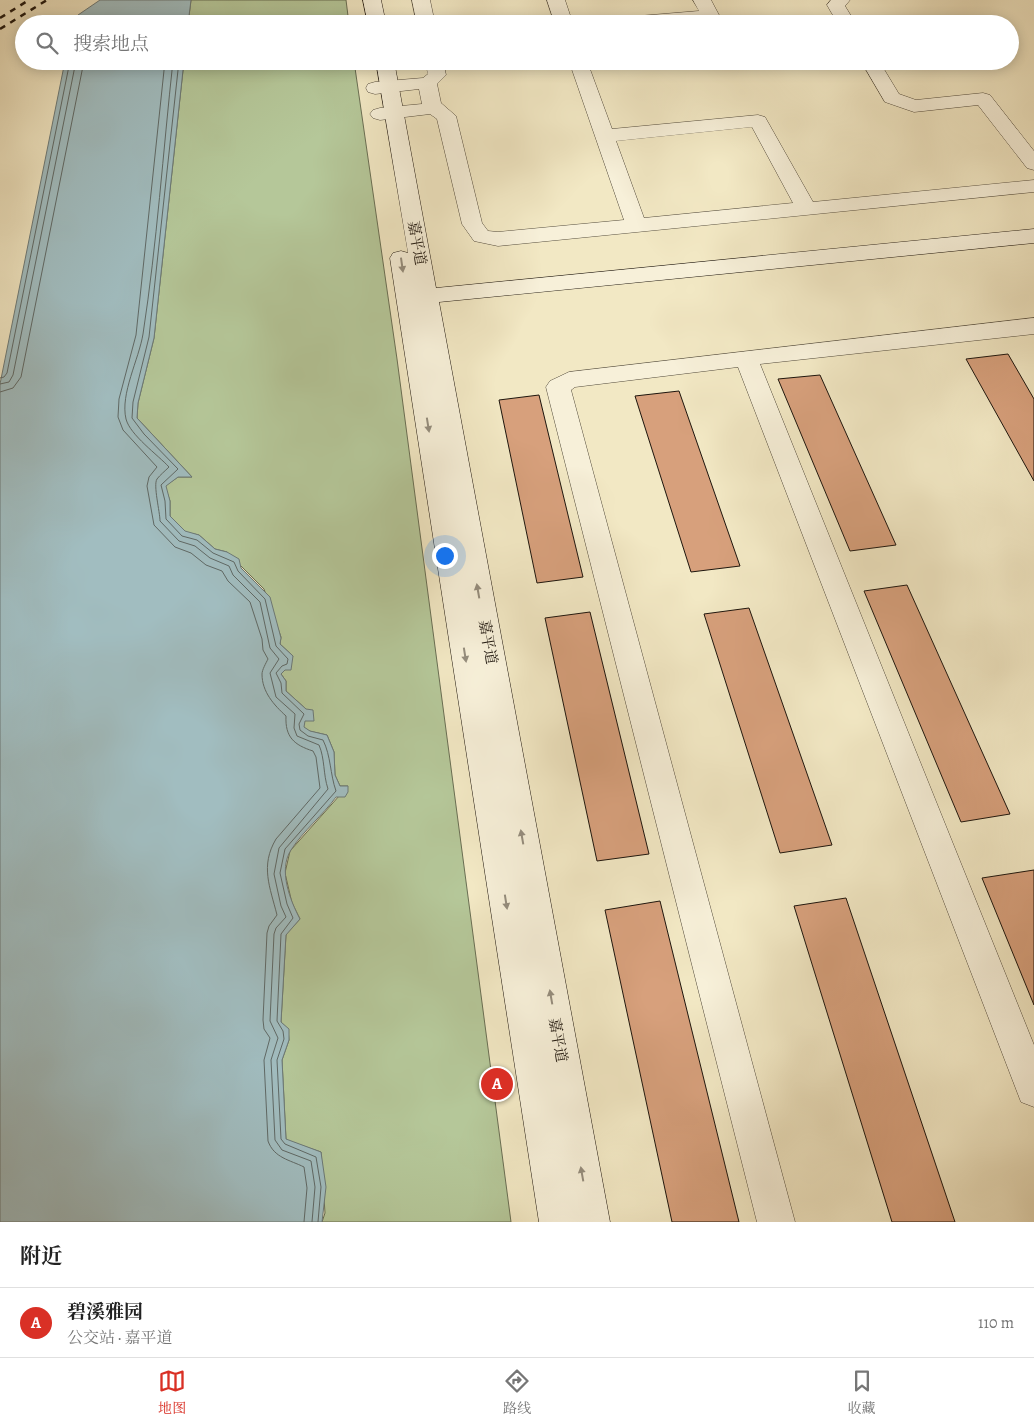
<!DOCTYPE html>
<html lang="zh">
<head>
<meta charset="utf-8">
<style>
  :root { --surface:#fff; --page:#f6f6f6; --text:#222; --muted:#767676; --line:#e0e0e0; --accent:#d93025 }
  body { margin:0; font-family:Alegreya,"Noto Serif SC",serif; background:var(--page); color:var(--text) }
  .you { position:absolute; left:444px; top:555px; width:18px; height:18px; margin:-12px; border:4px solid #fff; border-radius:50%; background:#1a73e8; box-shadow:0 0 0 8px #1a73e833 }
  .badge { display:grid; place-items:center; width:32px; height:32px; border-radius:50%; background:var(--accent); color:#fff; font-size:16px; font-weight:700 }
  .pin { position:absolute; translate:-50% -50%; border:2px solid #fff; box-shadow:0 1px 5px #0006 }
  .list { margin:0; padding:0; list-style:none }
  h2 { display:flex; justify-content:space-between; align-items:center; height:65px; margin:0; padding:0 20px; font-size:21px }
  h2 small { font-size:16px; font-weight:400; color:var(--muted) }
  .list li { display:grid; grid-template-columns:32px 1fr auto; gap:15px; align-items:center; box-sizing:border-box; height:70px; padding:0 20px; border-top:1px solid var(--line) }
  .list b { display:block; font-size:19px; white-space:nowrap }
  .list p { margin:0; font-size:16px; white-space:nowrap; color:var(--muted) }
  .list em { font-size:16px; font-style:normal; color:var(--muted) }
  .icon { flex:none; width:28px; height:28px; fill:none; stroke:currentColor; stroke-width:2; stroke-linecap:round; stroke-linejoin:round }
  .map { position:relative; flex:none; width:1034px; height:1222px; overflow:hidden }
  .search { position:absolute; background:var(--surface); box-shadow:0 2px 12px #0003; left:15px; right:15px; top:15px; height:55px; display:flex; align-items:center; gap:12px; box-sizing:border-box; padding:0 18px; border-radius:28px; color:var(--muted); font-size:19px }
  .sheet { height:135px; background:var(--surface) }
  nav { display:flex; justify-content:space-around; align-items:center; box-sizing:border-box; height:70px; border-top:1px solid var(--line); background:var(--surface); font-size:14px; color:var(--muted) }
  nav a { display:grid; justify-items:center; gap:2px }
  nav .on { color:var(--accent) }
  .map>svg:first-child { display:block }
  .green { fill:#b5c799; stroke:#696e53 }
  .water { fill:#a1bdc0; stroke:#6c7a78 }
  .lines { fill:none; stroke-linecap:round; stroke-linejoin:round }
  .shore { stroke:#5f6966; stroke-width:1 }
  .building { fill:#d7a07c; stroke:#1d150d }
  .street-casing { stroke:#524a3b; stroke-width:1 }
  .secondary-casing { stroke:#1d150d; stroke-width:1 }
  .street { fill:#f7f0d9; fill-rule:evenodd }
  .secondary { fill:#f7f0d9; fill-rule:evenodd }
  .rail { stroke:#1d150d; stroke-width:2.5; stroke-dasharray:6 6; stroke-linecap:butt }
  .oneway { fill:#958d7d }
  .labels { text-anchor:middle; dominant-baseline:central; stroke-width:4.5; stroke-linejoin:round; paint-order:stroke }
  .street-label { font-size:15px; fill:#1d150d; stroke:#f7f0d9 }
</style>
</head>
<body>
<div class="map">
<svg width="1034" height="1222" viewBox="0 0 1034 1222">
  <rect width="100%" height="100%" fill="#f2e8c4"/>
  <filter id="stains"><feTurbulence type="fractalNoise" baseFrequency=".004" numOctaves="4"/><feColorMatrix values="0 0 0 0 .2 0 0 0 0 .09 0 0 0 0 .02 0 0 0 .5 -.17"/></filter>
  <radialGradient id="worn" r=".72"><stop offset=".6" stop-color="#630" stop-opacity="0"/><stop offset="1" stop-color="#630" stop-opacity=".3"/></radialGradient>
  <g class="green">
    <path d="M191 0H346L349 24H188Z"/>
    <path d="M184 61H354L397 359 511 1222H322L325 1213 321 1152 286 1140 282 1060 289 1040 288 1029 281 1022 286 934 300 919 292 903 285 873 290 851 348 786H340L335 775 334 752 327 735 309 731 303 727 306 709 286 691V681L281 674 293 656 280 644 281 637 264 589 227 552 215 549 199 535 185 532 170 516V501L165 486 178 477H192L137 418 138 403 154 338Z"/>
  </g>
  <g class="water">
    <path d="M100 0H191L188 24H73L78 15Z"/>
    <path d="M65 61H184L154 338 138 403 137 418 192 477H178L166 486 170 501V516L185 531 199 535 215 549 227 552 239 559 241 568 270 597 281 638 280 644 293 656 291 670H285L281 674 286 681V691L306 709 313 710 314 721H305L304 727 310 731 327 735 334 752 335 775 340 786H348V792L345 797H336C323 815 303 831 291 850 278 870 290 900 300 919L286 935 281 1022 289 1029V1040L282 1060 286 1139 321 1152 326 1187 322 1222H0V384Z"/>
  </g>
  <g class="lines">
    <g class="shore">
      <path d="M165 61 136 335 119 399 118 417 123 430 157 467 149 477 147 486 154 525 175 547 191 553 206 565 222 571 228 581 250 602 262 639 263 650 268 659C266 663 262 670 262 674 262 692 274 705 286 716 285 737 294 745 313 751L316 757 320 788 276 839C260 866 270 887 277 915L269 926 267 933 263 1020 264 1029 270 1038 264 1060 268 1141C274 1158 290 1160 304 1167L307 1188 304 1222"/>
      <path d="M173 61C163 152 157 243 143 334 139 359 120 394 126 419 130 435 158 455 169 467 165 471 160 475 157 479 153 485 160 512 160 521L179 541 195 546 210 558 229 566 233 575 260 602 270 648 279 659 270 673 276 697 295 714 294 728 297 736 319 745C325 759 323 774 328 789L279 848 274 874 281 906 286 917 276 928 274 934 270 1021 278 1038 271 1060 275 1140 282 1150 311 1161 315 1187 312 1222"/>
      <path d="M179 61 149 337 133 402 132 418 144 434 178 469 161 485 165 501 166 519 182 536 197 540 213 553 234 562 238 571 265 599 276 646 288 659 287 664 282 666 276 673 281 683 282 693 304 714 299 724 300 730 308 736 323 740C331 756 330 774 336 791L285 849 280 873 287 904 293 918 281 934 277 1021 283 1031 284 1039 277 1060 281 1139 285 1144 316 1157 321 1187 318 1222"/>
      <path d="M0 378 4 377 7 373 70 61"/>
      <path d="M0 384 9 382 13 375 76 61"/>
      <path d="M0 392 13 388 21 377 84 61"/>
    </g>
  </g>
  <g class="building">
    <path d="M1008 354 1034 399V481L966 359Z"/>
    <path d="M820 375 896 545 850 551 778 379Z"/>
    <path d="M679 391 740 566 691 572 635 396Z"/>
    <path d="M539 395 583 577 537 583 499 400Z"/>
    <path d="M907 585 1010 814 961 822 864 591Z"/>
    <path d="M749 608 832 845 780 853 704 614Z"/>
    <path d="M590 612 649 854 597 861 545 618Z"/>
    <path d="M1034 870V1005L982 878Z"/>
    <path d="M846 898 955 1222H892L794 906Z"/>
    <path d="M660 901 739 1222H672L605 910Z"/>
  </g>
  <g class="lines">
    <defs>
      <g id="street">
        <path d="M412 0H430L435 24H417Z"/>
        <path d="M547 0H565L573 24H555Z"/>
        <path d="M693 0H711L719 15 716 19 668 24H594L597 20 603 19 699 11Z"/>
        <path d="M831 0H850L845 6 856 24H838L827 5Z"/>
        <path d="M425 61H443L446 75 437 84 441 103 456 116 482 223 488 231 498 232 624 220 569 61H587L612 129 758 115 765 117 813 202 1034 180V192L498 246 474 241 462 224 437 119 430 114 380 120 373 118 370 114 373 110 380 108 422 104 419 89 375 94 368 92 366 88 368 84 375 82 423 78 428 74ZM752 127 793 203 644 218 616 141Z"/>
        <path d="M861 61H879L899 94 916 100 983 93 990 95 1034 151V170L1027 168 978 105 914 112 885 102Z"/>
        <path d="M1034 318V334L760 364 1034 1045V1107L1021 1102 1016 1089 738 367 575 387 571 390 795 1222H757L546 387 550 381 569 372Z"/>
      </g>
      <g id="secondary">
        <path d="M363 0H381L386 24H368Z"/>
        <path d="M376 61H394L436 288 1034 229V243L439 302 610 1222H539L390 258 393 253 401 251 408 253Z"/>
      </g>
    </defs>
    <use href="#street" class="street-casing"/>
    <use href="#secondary" class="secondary-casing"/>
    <use href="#street" class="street"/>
    <use href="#secondary" class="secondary"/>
    <g class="rail">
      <path d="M0 18 29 0"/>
      <path d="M0 29 47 0"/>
    </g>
  </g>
  <defs><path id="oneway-solid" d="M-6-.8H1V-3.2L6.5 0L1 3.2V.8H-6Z" transform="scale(1.25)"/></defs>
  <g class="oneway">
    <use href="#oneway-solid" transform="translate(402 265) rotate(82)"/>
    <use href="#oneway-solid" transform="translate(428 425) rotate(81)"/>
    <use href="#oneway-solid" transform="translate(478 591) rotate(-100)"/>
    <use href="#oneway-solid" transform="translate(465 655) rotate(81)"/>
    <use href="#oneway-solid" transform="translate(522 837) rotate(-100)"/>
    <use href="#oneway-solid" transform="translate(506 902) rotate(81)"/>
    <use href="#oneway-solid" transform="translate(551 997) rotate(-100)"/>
    <use href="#oneway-solid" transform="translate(582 1174) rotate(-100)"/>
  </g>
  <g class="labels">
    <g class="street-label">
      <text transform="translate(417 243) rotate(80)">嘉平道</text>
      <text transform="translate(488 642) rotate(80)">嘉平道</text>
      <text transform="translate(558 1040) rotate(80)">嘉平道</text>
    </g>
  </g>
  <rect width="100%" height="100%" filter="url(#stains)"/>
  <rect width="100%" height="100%" fill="url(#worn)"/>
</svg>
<div class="you"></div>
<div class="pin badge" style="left:497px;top:1084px">A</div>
<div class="search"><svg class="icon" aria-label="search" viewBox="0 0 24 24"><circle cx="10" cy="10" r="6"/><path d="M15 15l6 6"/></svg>搜索地点</div>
</div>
<section class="sheet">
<h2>附近<small></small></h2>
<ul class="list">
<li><span class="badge">A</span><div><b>碧溪雅园</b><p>公交站 · 嘉平道</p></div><em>110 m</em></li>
</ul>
</section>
<nav>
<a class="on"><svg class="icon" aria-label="map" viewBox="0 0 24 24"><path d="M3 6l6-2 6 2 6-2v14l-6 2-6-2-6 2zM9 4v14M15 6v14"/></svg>地图</a>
<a><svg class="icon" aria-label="directions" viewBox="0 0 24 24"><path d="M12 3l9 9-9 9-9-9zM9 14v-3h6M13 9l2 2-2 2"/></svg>路线</a>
<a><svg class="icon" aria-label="saved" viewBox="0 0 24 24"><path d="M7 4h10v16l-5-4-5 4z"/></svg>收藏</a>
</nav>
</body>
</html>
